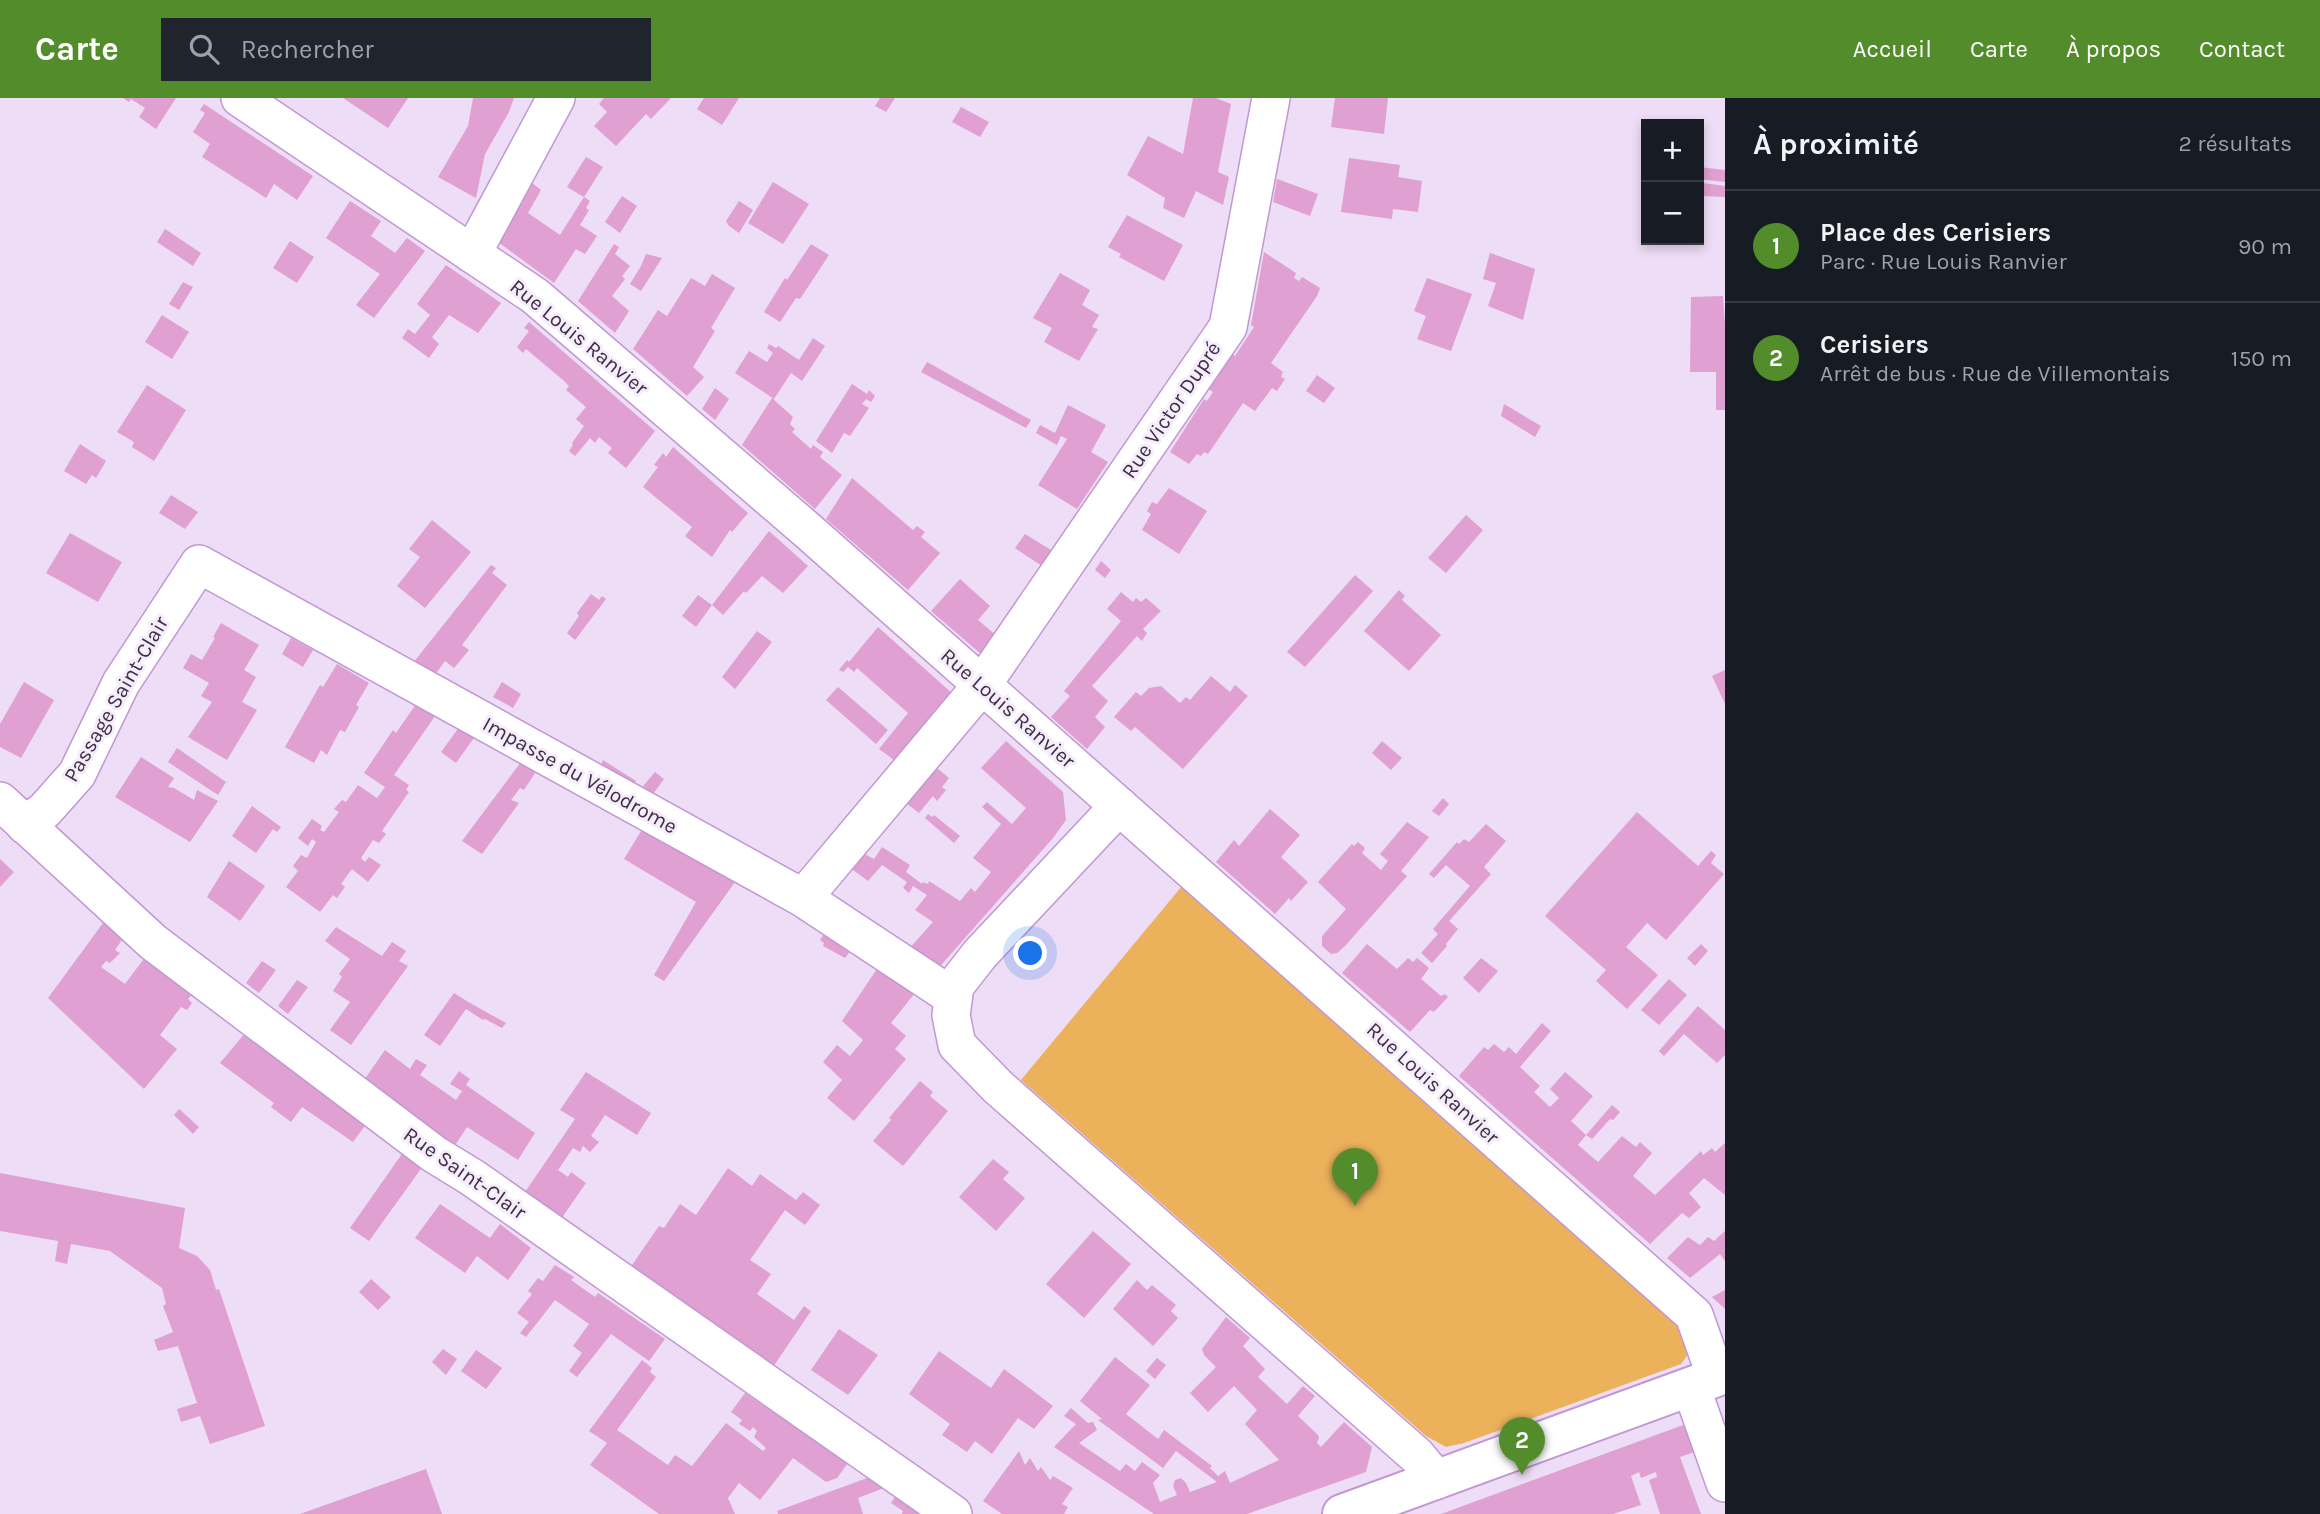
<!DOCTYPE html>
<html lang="fr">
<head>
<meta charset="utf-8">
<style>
  :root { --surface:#171b24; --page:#20242c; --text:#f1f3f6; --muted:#9ea1a6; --line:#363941; --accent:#538d2b }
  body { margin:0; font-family:Karla,sans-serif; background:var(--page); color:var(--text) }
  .controls { position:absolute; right:21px; top:21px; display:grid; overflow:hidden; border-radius:0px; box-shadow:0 4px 10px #0003 }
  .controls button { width:63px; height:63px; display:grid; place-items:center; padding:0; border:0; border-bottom:2px solid var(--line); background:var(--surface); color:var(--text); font:35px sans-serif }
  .you { position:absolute; left:1031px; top:856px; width:24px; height:24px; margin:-18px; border:5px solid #fff; border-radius:50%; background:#1a73e8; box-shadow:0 0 0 10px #1a73e833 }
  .badge { display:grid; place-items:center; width:46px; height:46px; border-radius:50%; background:var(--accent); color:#fff; font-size:23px; font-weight:700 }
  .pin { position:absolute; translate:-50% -58px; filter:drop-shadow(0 2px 4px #0008) }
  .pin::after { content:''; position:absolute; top:37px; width:24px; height:21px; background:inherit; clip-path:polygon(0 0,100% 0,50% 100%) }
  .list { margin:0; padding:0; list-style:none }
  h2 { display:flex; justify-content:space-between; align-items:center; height:91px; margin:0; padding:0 28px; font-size:30px }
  h2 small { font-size:23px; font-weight:400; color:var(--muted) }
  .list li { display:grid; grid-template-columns:46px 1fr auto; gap:21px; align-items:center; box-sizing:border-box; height:112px; padding:0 28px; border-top:2px solid var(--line) }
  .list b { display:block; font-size:26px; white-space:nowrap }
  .list p { margin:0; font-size:23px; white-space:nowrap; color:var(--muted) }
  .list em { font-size:23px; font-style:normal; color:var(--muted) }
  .icon { flex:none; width:38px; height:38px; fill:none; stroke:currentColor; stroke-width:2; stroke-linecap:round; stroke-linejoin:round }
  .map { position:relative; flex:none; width:1725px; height:1416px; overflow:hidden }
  header { display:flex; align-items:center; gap:42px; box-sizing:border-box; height:98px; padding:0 35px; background:var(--accent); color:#fff }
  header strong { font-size:33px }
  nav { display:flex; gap:38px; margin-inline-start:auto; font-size:24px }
  .search { width:490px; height:63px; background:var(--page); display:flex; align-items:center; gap:18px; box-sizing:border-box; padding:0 24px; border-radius:0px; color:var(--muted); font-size:26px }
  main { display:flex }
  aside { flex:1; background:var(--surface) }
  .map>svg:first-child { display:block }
  .green { fill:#ecb25b }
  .building { fill:#e0a0d1 }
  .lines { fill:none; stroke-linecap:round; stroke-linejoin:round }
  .street-casing { stroke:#c197d4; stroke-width:40 }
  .primary-casing { stroke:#c197d4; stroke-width:42 }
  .street { stroke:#fff; stroke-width:37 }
  .primary { stroke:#fff; stroke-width:38 }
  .labels { text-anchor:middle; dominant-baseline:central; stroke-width:6; stroke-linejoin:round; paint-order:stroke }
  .street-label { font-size:21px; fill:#3e2d46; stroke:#f6edfa }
</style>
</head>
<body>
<header>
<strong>Carte</strong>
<div class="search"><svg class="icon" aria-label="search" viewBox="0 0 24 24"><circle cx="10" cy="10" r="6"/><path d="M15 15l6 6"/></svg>Rechercher</div>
<nav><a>Accueil</a><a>Carte</a><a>À propos</a><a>Contact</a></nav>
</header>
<main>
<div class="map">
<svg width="1725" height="1416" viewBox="0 0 1725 1416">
  <rect width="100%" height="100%" fill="#eeddf6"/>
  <path class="green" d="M1182 788 1689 1233V1255L1681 1266 1464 1345 1446 1349 1426 1338 1021 982Z"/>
  <g class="building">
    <path d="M123 0H176L156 31 139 19 145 10 131 1 129 4Z"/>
    <path d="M343 0H408L388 30Z"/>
    <path d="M473 0H514L509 14 485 56 476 100 438 79 468 28Z"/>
    <path d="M604 0H671L651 21 646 16 616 48 594 28 607 14 599 6Z"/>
    <path d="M704 0H739L722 27 697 11Z"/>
    <path d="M880 0H895L886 14 875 8Z"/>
    <path d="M1193 0H1216L1231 6 1218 74 1229 79 1223 107 1196 93 1184 120 1163 110 1165 100 1127 77 1148 38 1183 56Z"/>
    <path d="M1335 0H1388L1384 36 1331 29Z"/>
    <path d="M204 6 313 78 297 102 274 86 266 100 202 59 210 46 193 34 205 15 200 12Z"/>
    <path d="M961 9 989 24 980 39 952 24Z"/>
    <path d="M586 59 603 69 584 99 567 89Z"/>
    <path d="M1349 60 1400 67 1398 79 1422 83 1418 114 1393 111 1392 121 1341 114Z"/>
    <path d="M1699 69 1725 72V84L1699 81Z"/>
    <path d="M1277 81 1318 96 1310 118 1273 104Z"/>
    <path d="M773 84 809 106 783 146 748 125Z"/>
    <path d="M532 85 541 92 528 115 560 137 584 99 590 103 586 110 589 112 580 127 597 138 585 156 576 151 554 185 498 144Z"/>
    <path d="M1703 85 1725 88V99L1703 98Z"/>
    <path d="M622 98 637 108 620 135 605 124Z"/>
    <path d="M350 103 381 123 371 138 395 155 407 140 425 153 374 220 356 207 380 176 326 140Z"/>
    <path d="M739 103 753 112 739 135 729 128 726 123Z"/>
    <path d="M1127 117 1183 147 1164 183 1119 159 1121 156 1108 149Z"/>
    <path d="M165 131 201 155 193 168 157 144Z"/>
    <path d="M290 143 314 159 297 185 273 170Z"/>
    <path d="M614 146 619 149 615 156 630 168 622 178 625 181 612 198 629 213 615 235 578 203Z"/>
    <path d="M811 146 829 157 800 201 796 200 780 224 764 214 785 180 787 182Z"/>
    <path d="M1264 154 1296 175 1294 180 1299 183 1302 179 1320 190 1317 198 1271 265 1283 274 1281 279 1285 281 1277 293 1272 290 1255 313 1243 305 1208 356 1204 354 1201 358 1197 356 1189 366 1170 354 1204 301 1207 303 1213 294 1207 290 1231 255 1235 258 1254 229 1251 227Z"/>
    <path d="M1490 155 1535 171 1523 222 1488 208 1496 185 1483 181Z"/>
    <path d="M646 156 662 160 641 193 630 186 641 168Z"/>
    <path d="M446 167 501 205 478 235 449 217 432 239 439 246 429 260 402 240 408 231 415 236 430 217 417 206Z"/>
    <path d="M1060 175 1090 192 1082 207 1099 217 1092 229 1098 231 1079 263 1044 244 1052 230 1033 220Z"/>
    <path d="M712 176 735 190 711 230 715 233 693 269 704 279 687 298 633 251 658 212 667 218 691 180 705 188Z"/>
    <path d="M1427 180 1472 196 1451 253 1417 241 1426 218 1414 213Z"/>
    <path d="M183 184 193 189 179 212 169 206Z"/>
    <path d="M1723 198 1725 226V312H1716V274H1690L1691 199Z"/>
    <path d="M162 217 189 234 172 261 145 244Z"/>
    <path d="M529 224 655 333 626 370 608 355 612 350 599 339 595 345 590 340 575 358 569 353 573 347 572 345 584 328 576 321 586 309 566 292 569 288 563 282 526 251 523 255 517 249 529 233 524 230Z"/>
    <path d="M813 240 825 248 802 283 791 275 774 301 735 275 749 253 767 264 773 255 767 250 769 246 776 250 778 248 799 262Z"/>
    <path d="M927 264 1031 322 1026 330 921 274Z"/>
    <path d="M1317 277 1335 290 1324 305 1306 293Z"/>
    <path d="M852 286 867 296 869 292 875 298 871 304 866 301 862 306 869 310 850 338 844 335 832 355 816 343Z"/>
    <path d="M147 287 186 312 154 363 132 349 134 344 117 334Z"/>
    <path d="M715 290 729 301 715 322 702 311Z"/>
    <path d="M772 300 793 319 790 326 795 331 792 334 811 351 813 347 823 354 820 359 842 377 815 411 742 347Z"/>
    <path d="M1504 306 1541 328 1535 339 1501 318Z"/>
    <path d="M1068 307 1106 327 1091 354 1108 364 1077 411 1038 387 1067 341 1061 338 1057 347 1036 335 1040 327 1055 335Z"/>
    <path d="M80 346 106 363 96 380 92 377 86 386 64 373Z"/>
    <path d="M673 349 748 415 732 434 730 432 712 459 685 438 692 429 643 389 658 369 654 367 663 355 666 359Z"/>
    <path d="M852 380 913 432 917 428 925 434 921 439 940 455 908 492 826 421Z"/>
    <path d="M1169 390 1207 413 1179 456 1142 432 1151 416 1147 413 1152 404 1157 406Z"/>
    <path d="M171 397 198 414 185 431 159 415Z"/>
    <path d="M1466 417 1483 432 1446 475 1428 460Z"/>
    <path d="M432 422 471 454 425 510 397 488 420 459 409 451Z"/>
    <path d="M769 433 808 468 783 495 762 478 746 495 744 493 723 517 712 507 696 529 682 518 698 497 712 507Z"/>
    <path d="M70 435 122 464 98 504 46 475Z"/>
    <path d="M1025 436 1051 452 1042 468 1015 450Z"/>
    <path d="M1101 463 1111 472 1105 480 1095 472Z"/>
    <path d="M491 467 496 470 492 475 507 487 462 547 469 552 454 570 445 563 434 578 413 565Z"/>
    <path d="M1355 477 1373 493 1305 569 1287 554Z"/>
    <path d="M960 481 990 508 978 522 997 538 981 556 931 513Z"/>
    <path d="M1399 492 1405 498 1402 502 1441 537 1409 573 1364 533Z"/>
    <path d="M1121 494 1133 504 1136 500 1141 504 1146 500 1161 513 1143 531 1147 535 1142 543 1137 538 1092 588 1108 603 1095 619 1105 629 1087 651 1051 619 1070 598 1064 593 1121 523 1107 511Z"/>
    <path d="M591 496 599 502 602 498 606 501 575 542 567 535 579 518 577 515Z"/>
    <path d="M221 525 259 547 244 572 256 579 242 604 257 612 227 662 188 639 212 604 201 598 209 585 183 570 191 556 202 562 215 540 213 539Z"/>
    <path d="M878 529 954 597 890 678 885 673 894 662 879 651 908 615 857 570 854 574 848 569 843 574 839 572 847 562 849 564Z"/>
    <path d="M757 533 772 544 735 591 722 579Z"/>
    <path d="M291 540 313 552 303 569 282 556Z"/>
    <path d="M337 566 369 585 356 607 359 609 345 634 340 632 327 657 321 652 314 665 285 649 320 587 323 589Z"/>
    <path d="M1725 572V606L1712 578Z"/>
    <path d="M1211 578 1230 594 1235 587 1248 598 1183 671 1135 629 1131 633 1114 619 1136 594 1141 598 1149 590 1161 588 1180 605 1186 599 1190 602Z"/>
    <path d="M24 584 54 602 21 660 0 649V626Z"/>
    <path d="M502 584 521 596 513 610 493 599Z"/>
    <path d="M838 589 888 632 876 646 826 602Z"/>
    <path d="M421 599 440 611 394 677 409 687 406 692 409 694 382 733 386 736 379 745 373 742 361 760 365 764 369 759 381 767 368 784 352 771 341 786 345 789 337 800 333 797 320 814 286 789 298 773 293 768 301 757 307 760 316 744 312 741 308 748 298 740 312 721 322 728 320 732 324 734 339 714 334 711 342 702 346 704 358 687 377 700 385 689 364 675 393 632 396 635Z"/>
    <path d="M463 624 479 633 456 665 441 654Z"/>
    <path d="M1006 643 1063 694 1066 722 1053 740 936 873 906 854 933 824 915 812 927 797 913 788 909 795 903 790 907 784 882 767 868 783 849 769 861 754 874 761 882 749 910 767 906 774 922 786 923 784 928 786 929 783 960 803 971 790 975 794 991 774 973 760 1001 726 982 709 987 704 1012 726 1026 710 981 670Z"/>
    <path d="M1382 643 1402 660 1391 672 1372 655Z"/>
    <path d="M177 650 226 684 218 697 168 664Z"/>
    <path d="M141 659 174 680 168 689 174 690 194 702 197 692 218 703 190 744 115 699Z"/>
    <path d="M524 660 539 669 524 692 520 690 511 702 519 705 482 756 462 743Z"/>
    <path d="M603 662 636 683 629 693 598 674Z"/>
    <path d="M931 665 949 680 942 689 946 692 937 703 933 698 919 715 902 702Z"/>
    <path d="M655 674 664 681 653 696 643 688Z"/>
    <path d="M1443 700 1449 706 1439 718 1432 713Z"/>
    <path d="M252 708 281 729 277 734 273 731 256 755 232 738Z"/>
    <path d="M1270 711 1300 737 1281 759 1308 784 1291 803 1289 800 1275 816 1216 764 1234 742 1239 748Z"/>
    <path d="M1637 714 1698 768 1711 753 1716 757 1711 765 1724 776 1666 842 1647 825 1626 849 1658 877 1627 911 1596 883 1606 872 1545 818Z"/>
    <path d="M928 716 932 719 934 717 960 738 954 745 925 720Z"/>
    <path d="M1407 724 1429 739 1401 773 1407 778 1345 848 1337 855 1331 856 1322 848V838L1346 811 1318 784 1352 746 1354 748 1358 744 1365 750 1362 755 1381 772 1388 763 1380 756Z"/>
    <path d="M1486 726 1506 743 1484 769 1491 776 1449 823 1458 831 1446 846 1447 848 1432 865 1421 855 1438 836 1433 831 1470 788 1446 767 1434 780 1429 776 1457 744 1459 746 1464 741 1469 744Z"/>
    <path d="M643 730 735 784 664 883 654 877 696 804 624 761Z"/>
    <path d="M0 761 14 774 0 789Z"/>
    <path d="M229 763 265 788 240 823 207 799Z"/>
    <path d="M103 825 123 840 115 852 120 855 110 865 106 863 101 869 125 886 146 858 194 894 188 901 192 905 187 912 181 909 160 937 177 951 144 991 48 900Z"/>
    <path d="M336 829 382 858 392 844 406 853 399 863 408 868 351 947 330 932 350 904 333 893 342 879 339 876 350 861 325 843Z"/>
    <path d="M824 836 851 852 845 860 823 848 824 845 820 842Z"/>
    <path d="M1367 846 1397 871 1408 860 1413 864 1417 860 1429 870 1421 881 1441 898 1445 896 1448 899 1434 914 1430 912 1410 934 1342 875Z"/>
    <path d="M1701 846 1708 853 1695 868 1687 860Z"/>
    <path d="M1481 860 1498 873 1479 895 1463 880Z"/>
    <path d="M262 863 276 872 259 895 246 885Z"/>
    <path d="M879 868 918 891 891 925 906 938 895 951 906 961 854 1023 827 1000 842 982 823 964 837 947 850 958 863 942 842 923Z"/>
    <path d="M1669 881 1687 897 1659 927 1641 912Z"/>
    <path d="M297 882 308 889 288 916 278 908Z"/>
    <path d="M454 895 470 905 506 925 502 930 485 921 483 922 466 911 440 948 424 937Z"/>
    <path d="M1698 908 1725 932V957L1717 965 1684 936 1664 958 1659 953Z"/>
    <path d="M1542 925 1551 933 1520 969 1540 988 1534 994 1550 1009 1559 1000 1550 991 1565 974 1593 998 1571 1023 1586 1037 1578 1047 1598 1064 1622 1038 1636 1049 1640 1044 1652 1055 1633 1078 1655 1097 1701 1053 1703 1057 1712 1050 1715 1054 1725 1045V1097L1704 1080 1689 1095 1701 1109 1689 1120 1682 1115 1650 1146 1459 978 1484 949 1488 952 1494 946 1504 954 1509 949 1516 956Z"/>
    <path d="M246 934 367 1025 353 1044 302 1009 291 1024 271 1009 274 1005 220 965Z"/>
    <path d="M385 952 410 971 416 961 427 967 420 977 456 1002 462 993 450 986 459 973 470 981 466 987 535 1035 518 1062 467 1029 452 1052 362 985Z"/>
    <path d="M586 974 651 1015 637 1037 605 1017 591 1038 599 1044 590 1054 583 1048 580 1054 573 1050 558 1072 568 1079 571 1074 586 1085 561 1121 525 1094 575 1021 560 1012Z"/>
    <path d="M920 983 933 994 930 998 948 1013 903 1068 873 1043 891 1022 889 1020Z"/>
    <path d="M1612 1007 1620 1014 1613 1022 1610 1021 1592 1041 1586 1037Z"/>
    <path d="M179 1011 199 1029 193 1036 174 1017Z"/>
    <path d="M404 1053 423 1068 369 1143 350 1130Z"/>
    <path d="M993 1061 1009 1074 1003 1081 1025 1100 996 1133 959 1099Z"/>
    <path d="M728 1070 752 1088 760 1076 796 1102 803 1094 820 1107 805 1127 785 1112 750 1162 771 1176 757 1196 794 1222 804 1208 811 1213 773 1269 630 1170 659 1128 664 1130 680 1106 696 1117Z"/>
    <path d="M0 1075 185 1110 179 1150 197 1158 210 1172 216 1192 219 1191 265 1328 210 1346 200 1318 181 1324 177 1311 197 1305 178 1248 158 1253 154 1242 173 1234 163 1208 166 1206 162 1190 110 1153 71 1146 67 1166 55 1163 58 1143 0 1133Z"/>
    <path d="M440 1106 490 1140 500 1126 531 1150 508 1182 477 1158 465 1175 415 1140Z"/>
    <path d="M1093 1133 1131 1166 1084 1220 1046 1186Z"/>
    <path d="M1725 1133V1163L1720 1156 1690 1180 1667 1160 1688 1139 1700 1147 1708 1139 1714 1143Z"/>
    <path d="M555 1167 574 1179 571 1182 595 1199 598 1195 665 1241 649 1263 611 1236 577 1279 569 1273 582 1255 573 1248 589 1226 555 1202 526 1239 520 1235 529 1224 517 1215 532 1196 528 1193 538 1180 543 1183Z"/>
    <path d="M371 1181 391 1199 378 1212 359 1194Z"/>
    <path d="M1137 1182 1147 1192 1152 1187 1176 1207 1171 1213 1178 1220 1153 1248 1113 1211Z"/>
    <path d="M1725 1192V1211L1712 1199Z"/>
    <path d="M1226 1219 1250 1240 1243 1248 1265 1271 1258 1279 1287 1306 1303 1288 1315 1298 1298 1318 1317 1336 1319 1339 1317 1345 1321 1349 1344 1324 1372 1349 1366 1374 1247 1416H1154L1054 1349 1076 1326 1064 1318 1071 1310 1088 1325 1093 1324 1097 1332 1079 1345 1120 1373 1126 1366 1135 1373 1142 1364 1160 1377 1153 1385 1160 1404 1177 1397 1173 1388 1175 1382 1181 1380 1186 1385 1190 1394 1217 1384 1176 1353 1163 1370 1098 1322 1102 1321 1080 1303 1115 1259 1150 1287 1126 1316 1158 1341 1164 1332 1212 1368 1210 1370 1218 1378 1225 1373 1230 1385 1279 1362 1245 1326 1257 1312 1234 1288 1208 1314 1190 1295 1216 1269 1204 1257 1202 1251Z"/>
    <path d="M839 1231 878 1257 848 1297 811 1272Z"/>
    <path d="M443 1251 457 1261 446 1277 432 1264Z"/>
    <path d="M476 1252 502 1270 486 1291 461 1273Z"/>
    <path d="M939 1253 991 1290 1004 1271 1053 1308 1034 1331 1018 1320 992 1356 975 1343 967 1354 942 1337 950 1326 909 1296Z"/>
    <path d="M1157 1260 1166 1267 1155 1281 1146 1273Z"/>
    <path d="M642 1262 652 1270 650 1274 656 1279 617 1332 668 1367 675 1357 692 1368 726 1325 763 1353 766 1350 754 1339 757 1333 753 1329 750 1333 739 1326 742 1322 731 1314 745 1295 848 1365 837 1380 826 1384 793 1360 760 1402 739 1385 728 1400 735 1416H659L590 1367 607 1345 589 1333Z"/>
    <path d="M1694 1323 1703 1351 1680 1359 1701 1416H1660L1649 1382 1657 1379 1656 1374 1641 1380 1639 1374 1631 1378 1641 1407 1613 1416H1441Z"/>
    <path d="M1019 1353 1025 1367 1030 1360 1038 1373 1041 1369 1050 1382 1053 1378 1073 1390 1062 1406 1068 1409 1064 1416H1002L983 1403Z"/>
    <path d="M426 1371 442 1416H300Z"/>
    <path d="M870 1379 884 1390 858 1400 863 1416H778L777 1413Z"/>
    <path d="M896 1397 923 1416H902L903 1413 891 1405Z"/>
  </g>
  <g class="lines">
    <defs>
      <g id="street">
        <path d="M240 0 535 198 807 432 1694 1217 1716 1279"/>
        <path d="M472 156 556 0"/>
        <path d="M0 703 153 844 434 1056 473 1080 953 1416"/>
        <path d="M1119 708 980 856 955 888 951 917 957 947 998 989 1417 1358 1437 1382"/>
        <path d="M25 727 45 712 77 676 121 585 199 466 803 800 953 899"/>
        <path d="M803 800 982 587 1228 229 1271 0"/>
        <path d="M1691 1289 1725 1385"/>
      </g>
      <path id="primary" d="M1342 1416 1725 1276"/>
    </defs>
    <use href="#street" class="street-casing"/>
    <use href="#primary" class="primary-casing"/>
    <use href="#street" class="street"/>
    <use href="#primary" class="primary"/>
  </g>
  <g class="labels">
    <g class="street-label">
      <text transform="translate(579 239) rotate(39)">Rue Louis Ranvier</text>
      <text transform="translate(1171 312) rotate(-56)">Rue Victor Dupré</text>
      <text transform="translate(116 601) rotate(-60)">Passage Saint-Clair</text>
      <text transform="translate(1008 610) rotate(41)">Rue Louis Ranvier</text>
      <text transform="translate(580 677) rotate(29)">Impasse du Vélodrome</text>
      <text transform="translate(1433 985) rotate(42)">Rue Louis Ranvier</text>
      <text transform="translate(465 1075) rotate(35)">Rue Saint-Clair</text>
    </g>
  </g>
</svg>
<div class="controls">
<button>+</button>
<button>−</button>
</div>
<div class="you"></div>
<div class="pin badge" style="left:1355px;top:1108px">1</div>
<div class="pin badge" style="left:1522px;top:1377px">2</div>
</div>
<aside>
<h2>À proximité<small>2 résultats</small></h2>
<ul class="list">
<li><span class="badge">1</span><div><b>Place des Cerisiers</b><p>Parc · Rue Louis Ranvier</p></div><em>90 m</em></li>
<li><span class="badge">2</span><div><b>Cerisiers</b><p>Arrêt de bus · Rue de Villemontais</p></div><em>150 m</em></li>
</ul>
</aside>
</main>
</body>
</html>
